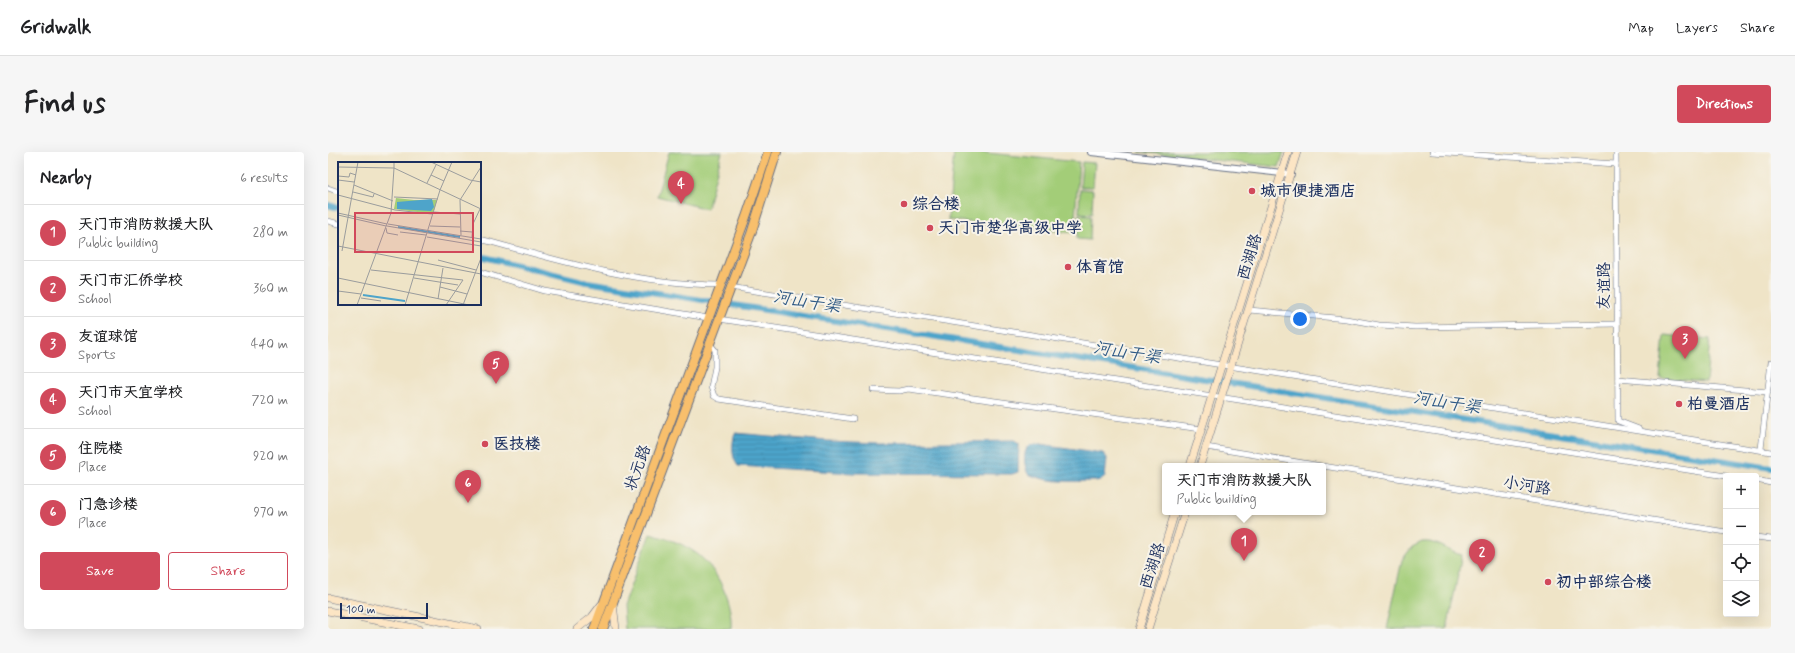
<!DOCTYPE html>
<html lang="en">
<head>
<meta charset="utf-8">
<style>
  :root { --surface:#fff; --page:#f6f6f6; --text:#202124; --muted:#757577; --line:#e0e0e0; --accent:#d1495b }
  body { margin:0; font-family:Mynerve,"LXGW WenKai TC",sans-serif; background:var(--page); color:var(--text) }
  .controls { position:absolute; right:12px; bottom:12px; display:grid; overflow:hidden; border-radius:4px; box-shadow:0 4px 16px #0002 }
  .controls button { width:36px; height:36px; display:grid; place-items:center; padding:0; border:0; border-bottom:1px solid var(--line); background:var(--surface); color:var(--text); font:20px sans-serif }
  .scale { position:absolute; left:12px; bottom:10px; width:88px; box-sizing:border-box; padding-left:4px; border:2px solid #1b2f5e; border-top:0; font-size:11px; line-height:14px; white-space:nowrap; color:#1b2f5e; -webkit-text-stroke:3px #f7f3e8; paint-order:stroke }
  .you { position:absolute; left:972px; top:167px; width:14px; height:14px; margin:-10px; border:3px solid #fff; border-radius:50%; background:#1a73e8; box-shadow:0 0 0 6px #1a73e833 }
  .badge { display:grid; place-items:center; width:26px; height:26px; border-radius:50%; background:var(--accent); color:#fff; font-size:13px; font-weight:700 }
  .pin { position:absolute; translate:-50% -33px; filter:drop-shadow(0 1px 2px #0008) }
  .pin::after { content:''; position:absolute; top:21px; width:14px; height:12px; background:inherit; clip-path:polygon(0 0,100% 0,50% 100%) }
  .popup { position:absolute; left:834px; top:311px; width:164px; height:52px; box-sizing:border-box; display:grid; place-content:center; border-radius:4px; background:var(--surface); filter:drop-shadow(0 1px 3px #0005); font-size:13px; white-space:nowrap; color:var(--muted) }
  .popup b { font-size:15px; color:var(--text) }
  .popup::after { content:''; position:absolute; left:50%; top:100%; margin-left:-8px; border:8px solid transparent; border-top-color:var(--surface) }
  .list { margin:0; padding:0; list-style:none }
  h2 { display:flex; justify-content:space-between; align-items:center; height:52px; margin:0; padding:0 16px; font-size:17px }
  h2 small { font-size:13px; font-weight:400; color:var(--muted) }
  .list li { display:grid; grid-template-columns:26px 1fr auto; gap:12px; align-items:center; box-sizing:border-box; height:56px; padding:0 16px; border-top:1px solid var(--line) }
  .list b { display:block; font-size:15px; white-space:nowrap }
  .list p { margin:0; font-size:13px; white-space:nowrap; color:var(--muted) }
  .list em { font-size:13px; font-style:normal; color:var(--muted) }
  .actions { display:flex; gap:8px; padding:12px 16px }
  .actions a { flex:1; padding:9px 0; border:1px solid var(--accent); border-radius:4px; text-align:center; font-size:14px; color:var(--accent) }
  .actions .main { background:var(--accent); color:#fff }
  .icon { flex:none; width:22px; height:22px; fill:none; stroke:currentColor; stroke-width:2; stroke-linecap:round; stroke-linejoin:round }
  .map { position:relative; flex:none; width:1443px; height:477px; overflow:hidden; border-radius:4px }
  header { display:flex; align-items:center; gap:24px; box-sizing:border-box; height:56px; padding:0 20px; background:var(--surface); border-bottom:1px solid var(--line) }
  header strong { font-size:19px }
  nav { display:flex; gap:22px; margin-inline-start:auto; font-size:14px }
  .intro { display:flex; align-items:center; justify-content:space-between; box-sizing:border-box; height:96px; padding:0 24px }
  h1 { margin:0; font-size:28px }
  .button { padding:10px 18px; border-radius:4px; background:var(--accent); color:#fff; font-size:14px; font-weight:700 }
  main { display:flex; gap:24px; padding:0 24px }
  aside { flex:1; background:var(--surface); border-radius:4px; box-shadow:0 4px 16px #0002 }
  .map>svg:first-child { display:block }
  .green { fill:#a3cd78; stroke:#5f7e6b }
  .water { fill:url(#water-rules); stroke:#346a94 }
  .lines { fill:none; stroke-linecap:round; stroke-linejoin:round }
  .canal { stroke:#4ea4ca; stroke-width:6 }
  .minor-casing { stroke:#656e83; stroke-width:6 }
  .tertiary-casing { stroke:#656e83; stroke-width:8 }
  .secondary-casing { stroke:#656e83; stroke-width:8 }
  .primary-casing { stroke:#656e83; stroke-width:10 }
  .minor { stroke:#fff; stroke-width:5 }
  .tertiary { stroke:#fff; stroke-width:6 }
  .secondary { stroke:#fce5c4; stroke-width:7 }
  .primary { stroke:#f8bf6c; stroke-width:8 }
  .poi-dot { fill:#d1495b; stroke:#f7f3e8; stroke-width:1.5 }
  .labels { text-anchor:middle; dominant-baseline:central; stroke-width:4; stroke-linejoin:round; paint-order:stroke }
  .poi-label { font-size:16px; font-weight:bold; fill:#1b2f5e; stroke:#f7f3e8; text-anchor:start }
  .street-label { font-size:16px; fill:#1b2f5e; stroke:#f7f3e8 }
  .water-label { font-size:17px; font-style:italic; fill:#2d5884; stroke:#f7f3e8 }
  .inset-river { fill:none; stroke:#4ea4ca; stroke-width:2 }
  .inset-road { fill:none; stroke:#9a9c9d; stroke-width:1 }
  .view { fill:#d1495b; fill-opacity:0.15; stroke:#d1495b; stroke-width:2 }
  .inset-edge { fill:none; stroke:#1b2f5e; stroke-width:2 }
</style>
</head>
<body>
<header>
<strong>Gridwalk</strong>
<nav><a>Map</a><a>Layers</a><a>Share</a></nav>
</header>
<div class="intro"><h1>Find us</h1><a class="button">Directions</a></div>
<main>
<aside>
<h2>Nearby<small>6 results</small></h2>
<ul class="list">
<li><span class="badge">1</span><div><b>天门市消防救援大队</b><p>Public building</p></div><em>280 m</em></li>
<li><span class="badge">2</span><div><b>天门市汇侨学校</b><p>School</p></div><em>360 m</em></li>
<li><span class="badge">3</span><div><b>友谊球馆</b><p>Sports</p></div><em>440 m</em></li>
<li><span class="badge">4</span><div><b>天门市天宜学校</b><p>School</p></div><em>720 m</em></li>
<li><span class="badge">5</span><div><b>住院楼</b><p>Place</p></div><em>920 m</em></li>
<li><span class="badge">6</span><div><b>门急诊楼</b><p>Place</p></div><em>970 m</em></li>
</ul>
<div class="actions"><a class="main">Save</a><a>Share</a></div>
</aside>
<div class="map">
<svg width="1443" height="477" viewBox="0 0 1443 477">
  <defs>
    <pattern id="water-rules" width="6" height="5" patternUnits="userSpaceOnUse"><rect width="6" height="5" fill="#4ea4ca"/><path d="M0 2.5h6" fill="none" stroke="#4086a7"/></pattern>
  </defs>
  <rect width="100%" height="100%" fill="#f7f3e8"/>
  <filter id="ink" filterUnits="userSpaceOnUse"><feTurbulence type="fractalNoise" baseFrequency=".025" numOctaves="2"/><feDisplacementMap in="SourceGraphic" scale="8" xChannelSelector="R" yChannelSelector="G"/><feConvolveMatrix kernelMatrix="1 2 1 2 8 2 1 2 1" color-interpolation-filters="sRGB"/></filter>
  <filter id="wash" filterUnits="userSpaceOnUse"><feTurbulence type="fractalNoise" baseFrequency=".012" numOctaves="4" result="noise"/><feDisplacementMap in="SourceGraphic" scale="16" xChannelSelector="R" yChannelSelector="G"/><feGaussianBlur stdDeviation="0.9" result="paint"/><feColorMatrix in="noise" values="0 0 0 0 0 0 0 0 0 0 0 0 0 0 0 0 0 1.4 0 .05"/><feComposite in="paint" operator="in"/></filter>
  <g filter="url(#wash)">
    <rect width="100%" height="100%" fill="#efe4c7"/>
    <g class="green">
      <path d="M341 0H394L379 57 329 44Z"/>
      <path d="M626 0H649L751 10 746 81 620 68Z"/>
      <path d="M811 0H956L951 15Z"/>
      <path d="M754 10 767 11 765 35H752Z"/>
      <path d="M752 37 765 38 764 62 751 61Z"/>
      <path d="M750 63 763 64 762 88 749 87Z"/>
      <path d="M1336 183 1382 187 1378 230 1332 226Z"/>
      <path d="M322 382C337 386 352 390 365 399 389 414 405 450 403 477H297L295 454Z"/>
      <path d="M1094 390C1111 388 1119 400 1134 403L1119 477H1059L1074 408 1084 395Z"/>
    </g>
    <g class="water">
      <path d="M407 281 499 289 552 291 686 289 691 292 690 320 684 322 525 321 410 314C403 305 404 291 407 281Z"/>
      <path d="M712 292 775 301 779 306 777 325 772 329C748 329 723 332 700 322 696 313 694 299 702 293Z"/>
    </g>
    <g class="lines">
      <g class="canal">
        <path d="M0 53 11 56"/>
        <path d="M152 104 259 130 1443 316"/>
      </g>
    </g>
  </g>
  <g filter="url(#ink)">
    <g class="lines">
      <defs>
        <g id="minor">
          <path d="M1104 0 1288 12"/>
          <path d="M1288 0 1290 269 1311 277"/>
          <path d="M0 36 11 40"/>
          <path d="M0 69 11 72"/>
          <path d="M152 87C231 109 309 132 392 133"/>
          <path d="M152 120 217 139 380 166"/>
          <path d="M402 135 1443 300"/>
          <path d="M921 158 1018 167 1051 173 1087 175 1289 172"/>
          <path d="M391 167 1398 324"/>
          <path d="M382 192 387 198V215L383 235 386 244 391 247 525 267"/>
          <path d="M1290 227 1440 240"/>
          <path d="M545 238 571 239 580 237 873 277"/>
          <path d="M878 295 994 314"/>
          <path d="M1433 297 1443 210"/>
          <path d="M995 314 1398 380"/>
          <path d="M1428 328 1443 331"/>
          <path d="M1428 385 1443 387"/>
        </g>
        <path id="tertiary" d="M763 0 963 22"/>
        <g id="secondary">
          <path d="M862 314 960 0"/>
          <path d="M872 314 969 0"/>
          <path d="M0 446 150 477"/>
          <path d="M285 452 288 477"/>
          <path d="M0 459 91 477"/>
          <path d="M249 477 264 465 273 453"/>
          <path d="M811 477 847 360"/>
          <path d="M820 477 857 360"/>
        </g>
        <g id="primary">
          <path d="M266 477 418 65 440 0"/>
          <path d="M275 477 423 82 449 0"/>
        </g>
      </defs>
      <use href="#minor" class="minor-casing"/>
      <use href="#tertiary" class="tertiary-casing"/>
      <use href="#secondary" class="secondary-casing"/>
      <use href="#primary" class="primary-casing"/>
      <use href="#minor" class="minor"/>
      <use href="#tertiary" class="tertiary"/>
      <use href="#secondary" class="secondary"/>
      <use href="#primary" class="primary"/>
    </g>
  </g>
  <g class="poi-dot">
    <circle cx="924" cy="39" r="4"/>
    <circle cx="576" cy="52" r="4"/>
    <circle cx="602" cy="76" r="4"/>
    <circle cx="740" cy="115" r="4"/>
    <circle cx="1351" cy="252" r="4"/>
    <circle cx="157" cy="292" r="4"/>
    <circle cx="1220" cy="430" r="4"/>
  </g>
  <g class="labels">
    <g class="poi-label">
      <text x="932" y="39">城市便捷酒店</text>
      <text x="584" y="52">综合楼</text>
      <text x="610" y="76">天门市楚华高级中学</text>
      <text x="748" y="115">体育馆</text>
      <text x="1359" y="252">柏曼酒店</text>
      <text x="165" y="292">医技楼</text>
      <text x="1228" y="430">初中部综合楼</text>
    </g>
    <g class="street-label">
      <text transform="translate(922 105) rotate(-73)">西湖路</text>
      <text transform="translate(1276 134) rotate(-90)">友谊路</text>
      <text transform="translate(310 316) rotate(-70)">状元路</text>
      <text transform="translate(1199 334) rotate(9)">小河路</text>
      <text transform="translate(825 414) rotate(-72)">西湖路</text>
    </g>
    <g class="water-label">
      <text transform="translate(479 150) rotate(9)">河山干渠</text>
      <text transform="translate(799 201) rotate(9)">河山干渠</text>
      <text transform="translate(1119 251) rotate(9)">河山干渠</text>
    </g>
  </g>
  <g transform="translate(10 10)">
    <rect width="143" height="143" fill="#efe4c7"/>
    <path d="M58 36 76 38H99L95 52 56 47Z" fill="#a3cd78"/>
    <path d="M94 37 96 45 93 49 59 47V40Z" fill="#4ea4ca"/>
    <path class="inset-river" d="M60 65 122 75M25 133 67 139"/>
    <path class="inset-road" d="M56 0V6L143 47M93 0 132 18 143 20M0 5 56 6 53 51 19 143M93 13 106 19M0 14 11 15 12 11 18 13M0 18 16 20M89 21 98 3M16 23 55 39M15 30 35 35 36 32M0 33 57 48 94 52M56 35 100 37M96 50 122 52M0 51 49 62M0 53 48 64M50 62 143 77M49 64 143 80M92 64 122 65M48 66 49 71 60 73M122 69 134 70M62 70 88 73M123 73 122 38 143 5M89 75 143 84M134 75 135 62 142 47M0 84 143 112M4 89 20 0M100 98 138 108M33 108 125 118 108 143M0 116 131 143M76 116 120 123M102 125 129 132M0 129 23 132M23 136 43 139M100 137 105 106M67 143 102 28 114 0M125 143 143 96"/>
    <path class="view" d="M17 51H135V90H17Z"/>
    <rect width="143" height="143" class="inset-edge"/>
  </g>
</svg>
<div class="controls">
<button>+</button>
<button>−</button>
<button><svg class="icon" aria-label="locate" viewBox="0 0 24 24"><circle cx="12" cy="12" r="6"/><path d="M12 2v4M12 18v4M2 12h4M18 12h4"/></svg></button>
<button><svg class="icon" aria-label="layers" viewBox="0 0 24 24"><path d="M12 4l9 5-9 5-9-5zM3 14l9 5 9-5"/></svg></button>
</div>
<div class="scale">100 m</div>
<div class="you"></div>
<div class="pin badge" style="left:916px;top:409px">1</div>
<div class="popup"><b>天门市消防救援大队</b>Public building</div>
<div class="pin badge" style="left:1154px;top:420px">2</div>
<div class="pin badge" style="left:1357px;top:207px">3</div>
<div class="pin badge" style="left:353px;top:52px">4</div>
<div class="pin badge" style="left:168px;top:232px">5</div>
<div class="pin badge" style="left:140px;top:351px">6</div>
</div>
</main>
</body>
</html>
